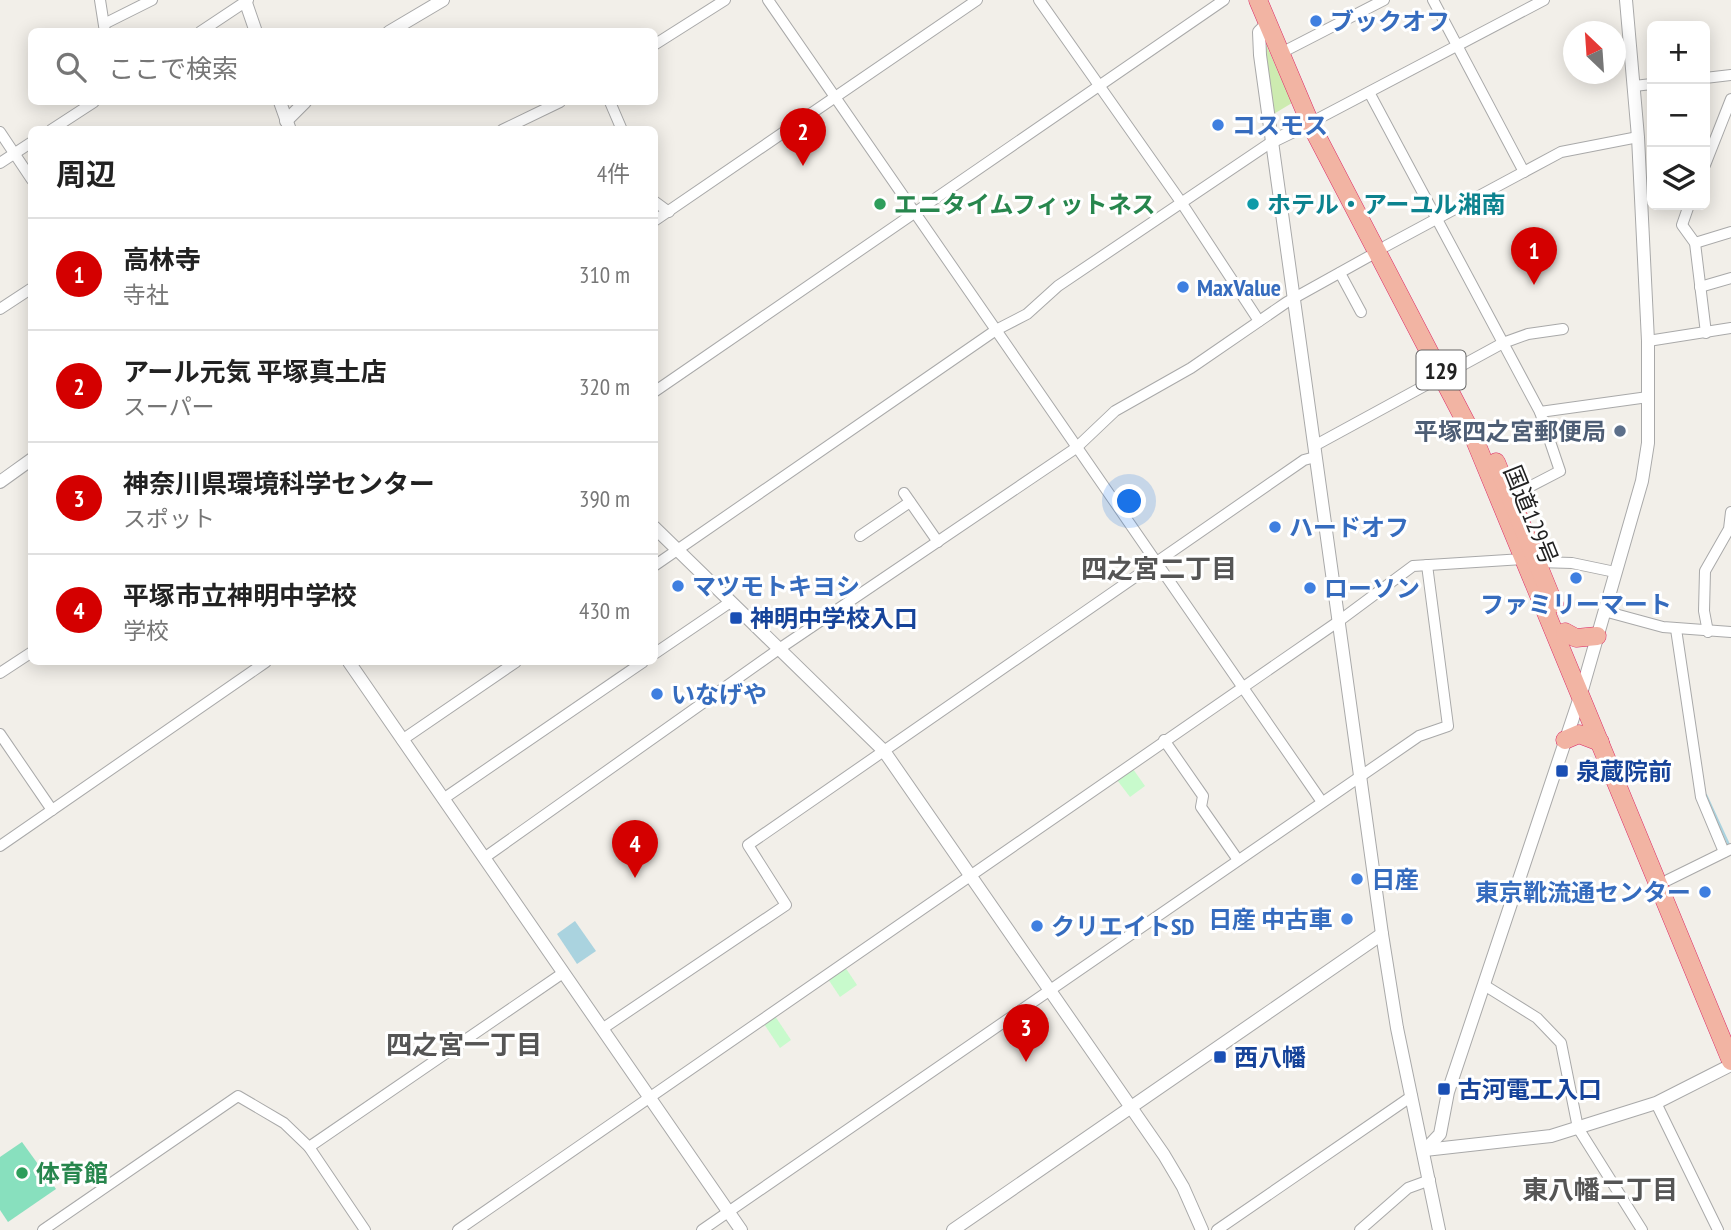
<!DOCTYPE html>
<html lang="ja">
<head>
<meta charset="utf-8">
<style>
  :root { --surface:#fff; --page:#f6f6f6; --text:#222; --muted:#767676; --line:#e0e0e0; --accent:#d40000 }
  body { margin:0; font-family:"PT Sans Narrow","Noto Sans JP",sans-serif; background:var(--page); color:var(--text) }
  .controls { position:absolute; right:21px; top:21px; display:grid; overflow:hidden; border-radius:10px; box-shadow:0 4px 18px #0003 }
  .controls button { width:63px; height:63px; display:grid; place-items:center; padding:0; border:0; border-bottom:2px solid var(--line); background:var(--surface); color:var(--text); font:35px sans-serif }
  .compass { position:absolute; left:1563px; top:21px; width:63px; height:63px; border-radius:50%; background:var(--surface); box-shadow:0 4px 18px #0003; rotate:335deg }
  .you { position:absolute; left:1130px; top:502px; width:24px; height:24px; margin:-18px; border:5px solid #fff; border-radius:50%; background:#1a73e8; box-shadow:0 0 0 10px #1a73e833 }
  .badge { display:grid; place-items:center; width:46px; height:46px; border-radius:50%; background:var(--accent); color:#fff; font-size:23px; font-weight:700 }
  .pin { position:absolute; translate:-50% -58px; filter:drop-shadow(0 2px 4px #0008) }
  .pin::after { content:''; position:absolute; top:37px; width:24px; height:21px; background:inherit; clip-path:polygon(0 0,100% 0,50% 100%) }
  .list { margin:0; padding:0; list-style:none }
  h2 { display:flex; justify-content:space-between; align-items:center; height:91px; margin:0; padding:0 28px; font-size:30px }
  h2 small { font-size:23px; font-weight:400; color:var(--muted) }
  .list li { display:grid; grid-template-columns:46px 1fr auto; gap:21px; align-items:center; box-sizing:border-box; height:112px; padding:0 28px; border-top:2px solid var(--line) }
  .list b { display:block; font-size:26px; white-space:nowrap }
  .list p { margin:0; font-size:23px; white-space:nowrap; color:var(--muted) }
  .list em { font-size:23px; font-style:normal; color:var(--muted) }
  .icon { flex:none; width:38px; height:38px; fill:none; stroke:currentColor; stroke-width:2; stroke-linecap:round; stroke-linejoin:round }
  .map { position:relative; flex:none; width:1731px; height:1230px; overflow:hidden }
  .search { position:absolute; background:var(--surface); box-shadow:0 4px 18px #0003; left:28px; top:28px; width:630px; height:77px; display:flex; align-items:center; gap:18px; box-sizing:border-box; padding:0 24px; border-radius:10px; color:var(--muted); font-size:26px }
  .panel { position:absolute; background:var(--surface); box-shadow:0 4px 18px #0003; left:28px; top:126px; width:630px; height:539px; border-radius:10px }
  .map>svg:first-child { display:block }
  .grass { fill:#cdebb0 }
  .park { fill:#c8facc }
  .pitch { fill:#88e0be }
  .water { fill:#aad3df }
  .lines { fill:none; stroke-linecap:round; stroke-linejoin:round }
  .stream { stroke:#aad3df; stroke-width:2.5 }
  .minor-casing { stroke:#a9a9a9; stroke-width:12 }
  .tertiary-casing { stroke:#a9a9a9; stroke-width:14 }
  .trunk-casing { stroke:#dc2a67; stroke-width:19 }
  .minor { stroke:#fff; stroke-width:10 }
  .tertiary { stroke:#fff; stroke-width:12 }
  .trunk { stroke:#f2b4a3; stroke-width:18 }
  .shop-dot { fill:#3f7fe0; stroke:#fff; stroke-width:2.5 }
  .leisure-dot { fill:#2e9e5b; stroke:#fff; stroke-width:2.5 }
  .culture-dot { fill:#0f9aa8; stroke:#fff; stroke-width:2.5 }
  .service-dot { fill:#5c6f8a; stroke:#fff; stroke-width:2.5 }
  .transit-dot { fill:#1a4fb4; stroke:#fff; stroke-width:2.5 }
  .labels { text-anchor:middle; dominant-baseline:central; stroke-width:6; stroke-linejoin:round; paint-order:stroke }
  .shield { fill:#fff; stroke:#646464; stroke-width:2 }
  .shield-label { font-size:23px; font-weight:bold; fill:#222 }
  .shop-label { font-size:24px; font-weight:bold; fill:#366cbe; stroke:#fff; text-anchor:start }
  .leisure-label { font-size:24px; font-weight:bold; fill:#27864d; stroke:#fff; text-anchor:start }
  .culture-label { font-size:24px; font-weight:bold; fill:#0d838f; stroke:#fff; text-anchor:start }
  .service-label { font-size:24px; font-weight:bold; fill:#4e5e75; stroke:#fff; text-anchor:end }
  .street-label { font-size:24px; fill:#222; stroke:#fff }
  .transit-label { font-size:24px; font-weight:bold; fill:#164399; stroke:#fff; text-anchor:start }
  .neighbourhood-label { font-size:26px; font-weight:bold; fill:#555; stroke:#fff }
</style>
</head>
<body>
<div class="map">
<svg width="1731" height="1230" viewBox="0 0 1731 1230">
  <rect width="100%" height="100%" fill="#f2efe9"/>
  <path class="grass" d="M1265 42 1292 103 1272 115 1262 45Z"/>
  <g class="park">
    <path d="M1133 769 1145 786 1130 797 1117 780Z"/>
    <path d="M845 967 857 985 840 997 828 979Z"/>
    <path d="M775 1016 791 1040 780 1048 764 1024Z"/>
  </g>
  <path class="pitch" d="M22 1142 56 1189 8 1222 0 1210V1157Z"/>
  <path class="water" d="M575 921 596 951 577 964 557 934Z"/>
  <g class="lines">
    <path class="stream" d="M1706 795 1729 845"/>
    <defs>
      <g id="minor">
        <path d="M100 0 105 32"/>
        <path d="M768 0 1322 802"/>
        <path d="M1039 0 1181 202 1259 321"/>
        <path d="M1433 0 1524 172"/>
        <path d="M104 24 152 0"/>
        <path d="M200 32 248 0"/>
        <path d="M654 45 725 0"/>
        <path d="M1279 54 1384 0"/>
        <path d="M1705 78 1731 75"/>
        <path d="M1634 86 1652 84"/>
        <path d="M1370 94 1540 412 1560 471 1510 497"/>
        <path d="M610 102 622 130"/>
        <path d="M1310 123 1544 0"/>
        <path d="M51 130 94 102"/>
        <path d="M502 130 560 102"/>
        <path d="M0 132 32 180"/>
        <path d="M0 163 32 142"/>
        <path d="M1705 165 1731 99"/>
        <path d="M654 201 669 212"/>
        <path d="M1689 205 1682 225 1695 243 1706 333"/>
        <path d="M654 221 977 0"/>
        <path d="M1695 243 1731 232"/>
        <path d="M1386 246 1561 152 1638 137"/>
        <path d="M1340 273 1361 312"/>
        <path d="M1700 287 1731 278"/>
        <path d="M0 309 32 288"/>
        <path d="M1648 341 1731 328"/>
        <path d="M654 392 1224 0"/>
        <path d="M1540 412 1648 397"/>
        <path d="M1314 446 1503 343 1528 334 1563 329"/>
        <path d="M904 493 938 542"/>
        <path d="M860 536 910 502"/>
        <path d="M1538 562 1572 563 1615 572"/>
        <path d="M654 566 996 330 1027 314 1058 286 1273 141"/>
        <path d="M1604 611 1663 627 1731 632"/>
        <path d="M1676 629 1701 797 1724 852"/>
        <path d="M1708 632 1704 611 1705 571 1729 529 1731 512"/>
        <path d="M654 654 729 603"/>
        <path d="M0 673 32 652"/>
        <path d="M0 734 52 810"/>
        <path d="M402 740 516 662"/>
        <path d="M1164 740 1203 796 1201 807 1238 860"/>
        <path d="M443 799 643 662"/>
        <path d="M0 846 266 662"/>
        <path d="M484 858 779 649 1076 448 1115 411 1191 368 1287 302 1377 252"/>
        <path d="M1668 880 1731 849"/>
        <path d="M1484 985 1537 1018 1561 1043 1578 1128 1642 1230"/>
        <path d="M602 1029 786 905 748 845 1304 460 1315 457"/>
        <path d="M1656 1103 1718 1230"/>
        <path d="M309 1147 563 973"/>
        <path d="M43 1230 238 1096 284 1123 309 1147 365 1230"/>
        <path d="M458 1230 1339 621 1413 566 1523 559"/>
        <path d="M702 1230 1419 736 1448 726 1427 565"/>
        <path d="M1217 1230 1412 1096"/>
        <path d="M1360 1230 1408 1188 1430 1180"/>
      </g>
      <g id="tertiary">
        <path d="M245 0 256 32"/>
        <path d="M1267 24 1259 32 1260 55 1382 934 1397 1028 1439 1230"/>
        <path d="M389 32 443 0"/>
        <path d="M280 102 290 130"/>
        <path d="M286 121 305 102"/>
        <path d="M1273 141 1310 123"/>
        <path d="M0 482 32 459"/>
        <path d="M654 527 884 751 1164 1155 1183 1187 1202 1230"/>
        <path d="M349 662 741 1230"/>
        <path d="M1425 1150 1440 1134 1448 1092 1580 697 1642 481 1648 443V341L1638 137 1626 0"/>
        <path d="M1425 1150 1551 1136 1656 1103 1731 1065"/>
        <path d="M953 1230 1382 934"/>
      </g>
      <g id="trunk">
        <path d="M1258 0 1310 123 1474 438 1731 1061"/>
        <path d="M1496 462 1554 604"/>
        <path d="M1565 632 1576 638 1597 636"/>
        <path d="M1565 740 1579 734 1600 742"/>
      </g>
    </defs>
    <use href="#minor" class="minor-casing"/>
    <use href="#tertiary" class="tertiary-casing"/>
    <use href="#trunk" class="trunk-casing"/>
    <use href="#minor" class="minor"/>
    <use href="#tertiary" class="tertiary"/>
    <use href="#trunk" class="trunk"/>
  </g>
  <g class="shop-dot">
    <circle cx="1316" cy="21" r="7"/>
    <circle cx="1218" cy="125" r="7"/>
    <circle cx="1183" cy="287" r="7"/>
    <circle cx="1275" cy="527" r="7"/>
    <circle cx="1576" cy="578" r="7"/>
    <circle cx="678" cy="586" r="7"/>
    <circle cx="1310" cy="588" r="7"/>
    <circle cx="657" cy="694" r="7"/>
    <circle cx="1357" cy="879" r="7"/>
    <circle cx="1705" cy="892" r="7"/>
    <circle cx="1347" cy="919" r="7"/>
    <circle cx="1037" cy="926" r="7"/>
  </g>
  <g class="leisure-dot">
    <circle cx="880" cy="204" r="7"/>
    <circle cx="22" cy="1173" r="7"/>
  </g>
  <circle class="culture-dot" cx="1253" cy="204" r="7"/>
  <circle class="service-dot" cx="1620" cy="431" r="7"/>
  <g class="transit-dot">
    <rect x="729" y="611" width="14" height="14" rx="3.5"/>
    <rect x="1555" y="764" width="14" height="14" rx="3.5"/>
    <rect x="1213" y="1050" width="14" height="14" rx="3.5"/>
    <rect x="1437" y="1082" width="14" height="14" rx="3.5"/>
  </g>
  <g class="labels">
    <rect class="shield" x="1416.5" y="350.5" width="49" height="39" rx="5"/>
    <g class="shield-label">
      <text x="1441" y="370">129</text>
    </g>
    <g class="shop-label">
      <text x="1330" y="21">ブックオフ</text>
      <text x="1232" y="125">コスモス</text>
      <text x="1197" y="287">MaxValue</text>
      <text x="1289" y="527">ハードオフ</text>
      <text x="692" y="586">マツモトキヨシ</text>
      <text x="1324" y="588">ローソン</text>
      <text x="1576" y="604" text-anchor="middle">ファミリーマート</text>
      <text x="671" y="694">いなげや</text>
      <text x="1371" y="879">日産</text>
      <text x="1691" y="892" text-anchor="end">東京靴流通センター</text>
      <text x="1333" y="919" text-anchor="end">日産 中古車</text>
      <text x="1051" y="926">クリエイトSD</text>
    </g>
    <g class="leisure-label">
      <text x="894" y="204">エニタイムフィットネス</text>
      <text x="36" y="1173">体育館</text>
    </g>
    <g class="culture-label">
      <text x="1267" y="204">ホテル・アーユル湘南</text>
    </g>
    <g class="service-label">
      <text x="1606" y="431">平塚四之宮郵便局</text>
    </g>
    <g class="street-label">
      <text transform="translate(1531 515) rotate(68)">国道129号</text>
    </g>
    <g class="transit-label">
      <text x="750" y="618">神明中学校入口</text>
      <text x="1576" y="771">泉蔵院前</text>
      <text x="1234" y="1057">西八幡</text>
      <text x="1458" y="1089">古河電工入口</text>
    </g>
    <g class="neighbourhood-label">
      <text x="1159" y="568">四之宮二丁目</text>
      <text x="464" y="1044">四之宮一丁目</text>
      <text x="1600" y="1189">東八幡二丁目</text>
    </g>
  </g>
</svg>
<div class="controls">
<button>+</button>
<button>−</button>
<button><svg class="icon" aria-label="layers" viewBox="0 0 24 24"><path d="M12 4l9 5-9 5-9-5zM3 14l9 5 9-5"/></svg></button>
</div>
<svg class="compass" viewBox="-18 -18 36 36"><path d="M0-13l5 13h-10z" fill="#e53935"/><path d="M0 13l5-13h-10z" fill="#767676"/></svg>
<div class="you"></div>
<div class="pin badge" style="left:1534px;top:285px">1</div>
<div class="pin badge" style="left:803px;top:166px">2</div>
<div class="pin badge" style="left:1026px;top:1062px">3</div>
<div class="pin badge" style="left:635px;top:878px">4</div>
<div class="search"><svg class="icon" aria-label="search" viewBox="0 0 24 24"><circle cx="10" cy="10" r="6"/><path d="M15 15l6 6"/></svg>ここで検索</div>
<section class="panel">
<h2>周辺<small>4件</small></h2>
<ul class="list">
<li><span class="badge">1</span><div><b>高林寺</b><p>寺社</p></div><em>310 m</em></li>
<li><span class="badge">2</span><div><b>アール元気 平塚真土店</b><p>スーパー</p></div><em>320 m</em></li>
<li><span class="badge">3</span><div><b>神奈川県環境科学センター</b><p>スポット</p></div><em>390 m</em></li>
<li><span class="badge">4</span><div><b>平塚市立神明中学校</b><p>学校</p></div><em>430 m</em></li>
</ul>
</section>
</div>
</body>
</html>
